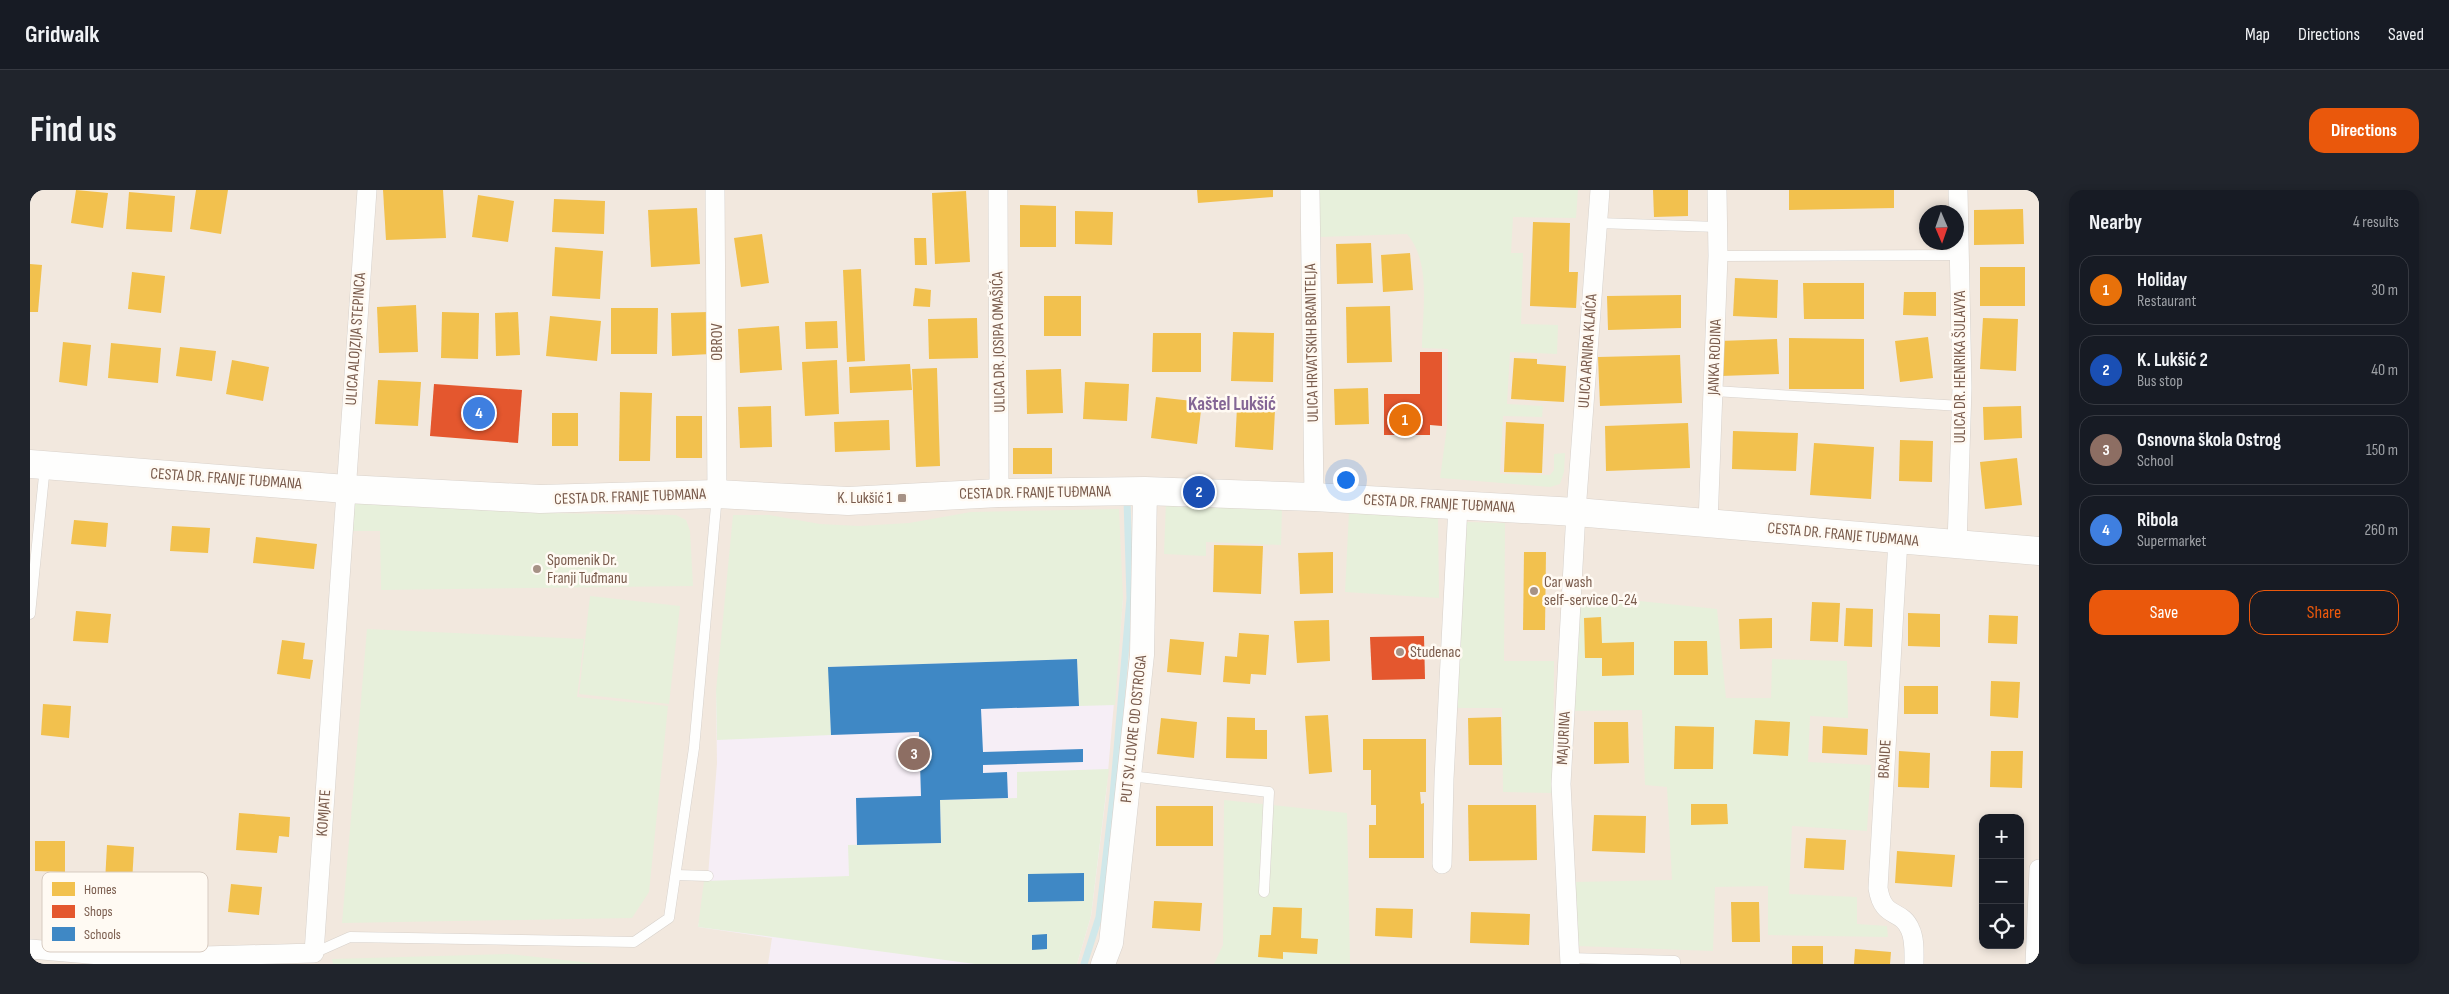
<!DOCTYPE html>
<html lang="en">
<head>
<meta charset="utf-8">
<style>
  :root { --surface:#171b24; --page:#20242c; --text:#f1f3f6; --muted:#9ea1a6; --line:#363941; --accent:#ea580c }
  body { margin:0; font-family:"Sofia Sans Condensed",sans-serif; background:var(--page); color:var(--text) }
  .controls { position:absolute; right:15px; bottom:15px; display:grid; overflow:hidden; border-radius:10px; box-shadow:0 2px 8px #0003 }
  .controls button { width:45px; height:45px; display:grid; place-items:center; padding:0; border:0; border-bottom:1px solid var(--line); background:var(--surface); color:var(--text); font:25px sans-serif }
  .compass { position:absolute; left:1889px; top:15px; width:45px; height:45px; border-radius:50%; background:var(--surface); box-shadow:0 2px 8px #0003; rotate:178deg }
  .you { position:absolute; left:1315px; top:289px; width:18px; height:18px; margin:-12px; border:4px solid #fff; border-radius:50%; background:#1a73e8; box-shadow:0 0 0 8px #1a73e833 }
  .badge { display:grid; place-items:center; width:32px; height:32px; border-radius:50%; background:var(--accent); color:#fff; font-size:16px; font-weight:700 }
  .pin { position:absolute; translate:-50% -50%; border:2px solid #fff; box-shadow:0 1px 5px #0006 }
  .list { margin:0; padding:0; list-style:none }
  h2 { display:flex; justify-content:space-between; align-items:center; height:65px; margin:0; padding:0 20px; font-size:21px }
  h2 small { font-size:16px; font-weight:400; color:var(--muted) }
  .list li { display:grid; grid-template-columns:32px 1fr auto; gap:15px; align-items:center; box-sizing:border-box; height:70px; margin:0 10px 10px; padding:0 10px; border:1px solid var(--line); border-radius:15px }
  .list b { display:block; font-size:19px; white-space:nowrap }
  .list p { margin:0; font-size:16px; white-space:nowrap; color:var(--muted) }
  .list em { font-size:16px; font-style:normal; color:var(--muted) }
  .actions { display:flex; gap:10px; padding:15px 20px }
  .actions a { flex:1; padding:11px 0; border:1px solid var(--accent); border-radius:15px; text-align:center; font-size:18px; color:var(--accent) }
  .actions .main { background:var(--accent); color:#fff }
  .icon { flex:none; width:28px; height:28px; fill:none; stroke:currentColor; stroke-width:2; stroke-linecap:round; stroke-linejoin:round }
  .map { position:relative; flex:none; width:2009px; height:774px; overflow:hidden; border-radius:15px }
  header { display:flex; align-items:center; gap:30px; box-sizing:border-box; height:70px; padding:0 25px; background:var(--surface); border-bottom:1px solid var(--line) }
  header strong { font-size:24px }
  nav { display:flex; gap:28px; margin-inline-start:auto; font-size:18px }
  .intro { display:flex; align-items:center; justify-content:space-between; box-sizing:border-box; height:120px; padding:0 30px }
  h1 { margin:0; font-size:35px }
  .button { padding:12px 22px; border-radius:15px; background:var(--accent); color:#fff; font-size:18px; font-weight:700 }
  main { display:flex; gap:30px; padding:0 30px }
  aside { flex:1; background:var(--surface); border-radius:15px; box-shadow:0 2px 8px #0003 }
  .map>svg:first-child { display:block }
  .residential { fill:#f2e8de; fill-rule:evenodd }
  .education { fill:#f6eef6 }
  .green { fill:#e7f0db }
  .homes { fill:#f2c14e }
  .shops { fill:#e4572e }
  .schools { fill:#3f88c5 }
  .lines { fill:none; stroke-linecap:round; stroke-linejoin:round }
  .stream { stroke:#d0e8ea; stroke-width:7 }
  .service-casing { stroke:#d7d1cb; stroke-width:11 }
  .minor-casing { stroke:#d7d1cb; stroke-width:20 }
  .tertiary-casing { stroke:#d7d1cb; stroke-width:25 }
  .secondary-casing { stroke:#d9d2cb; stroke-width:29 }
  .service { stroke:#fefefd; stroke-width:10 }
  .minor { stroke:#fefefd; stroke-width:19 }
  .tertiary { stroke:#fefefd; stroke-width:24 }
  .secondary { stroke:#fefefd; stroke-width:28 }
  .poi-dot { fill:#a69286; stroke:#fffaf3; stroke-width:2 }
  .labels { text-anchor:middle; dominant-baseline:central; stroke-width:5; stroke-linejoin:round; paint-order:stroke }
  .street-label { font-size:16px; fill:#7a5c4d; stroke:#fffaf3 }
  .poi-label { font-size:16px; fill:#7a5c4d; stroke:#fffaf3; text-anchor:start }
  .quarter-label { font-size:19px; font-weight:bold; fill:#846695; stroke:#fffaf3 }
  .key { fill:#fffaf3; stroke:#d7cbc1; stroke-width:1 }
  .key-label { font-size:14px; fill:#7a5c4d }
</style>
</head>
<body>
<header>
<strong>Gridwalk</strong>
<nav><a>Map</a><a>Directions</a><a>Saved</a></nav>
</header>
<div class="intro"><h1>Find us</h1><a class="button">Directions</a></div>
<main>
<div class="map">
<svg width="2009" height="774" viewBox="0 0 2009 774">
  <rect width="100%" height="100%" fill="#f9f5f0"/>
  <path class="residential" d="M0 0H2009V774H0ZM1896 22H1926V52H1896ZM1953 628H1990V755H1953Z"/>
  <path class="education" d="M1093 408 1076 605 1061 726 1047 774H738L742 748 668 737 678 686 687 573 686 501Z"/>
  <g class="green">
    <path d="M1290 0H1548L1546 28 1483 27 1481 63H1493L1491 134 1528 135 1527 164 1480 162 1477 214 1513 216 1512 227 1473 226 1470 284 1520 285 1524 280V264L1535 263 1534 282 1530 294 1520 297 1410 288 1417 237 1418 159 1392 158C1392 122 1402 73 1377 44L1290 47Z"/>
    <path d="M326 312 515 323 646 325 656 330 660 341 663 396 351 400 350 341H319V322Z"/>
    <path d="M1136 312 1252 318 1251 355 1176 352V366L1134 364Z"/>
    <path d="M1089 319 1093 408 1085 515 1049 516 1047 469 799 477 801 545 687 550 686 501 703 325H739L790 334 829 336 879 333 941 322Z"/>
    <path d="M1319 322 1408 328 1409 408 1315 402Z"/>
    <path d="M1436 332 1475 333 1474 471H1524L1523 603 1473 602 1472 518H1426Z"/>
    <path d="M1551 405 1687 419 1696 508H1741L1742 469 1817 471 1818 528 1780 526 1778 572 1841 575 1837 641 1762 636 1759 704 1827 707V734L1857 736 1858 747 1738 745V696L1685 697 1683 761 1547 756 1544 692 1642 690 1637 597 1615 595 1612 520 1544 521Z"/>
    <path d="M560 406 650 416 639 514 549 504Z"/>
    <path d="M337 439 554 449 547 507 638 516 619 702 602 728 312 733Z"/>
    <path d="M1079 579 1061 726 1047 774H945L668 737 674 691 819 686 818 655 911 653 910 610 987 608V582Z"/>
    <path d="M1194 610 1317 623 1320 774H1184L1193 755Z"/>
    <path d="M479 764 570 774H303L302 769Z"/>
  </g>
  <g class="homes">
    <path d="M46 0 78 3 73 38 41 33Z"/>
    <path d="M166 0H198L191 44 160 39Z"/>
    <path d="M353 0H413L416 48 356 50Z"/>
    <path d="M1167 0H1243V7L1168 13Z"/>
    <path d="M1623 0H1658V26L1624 27Z"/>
    <path d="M1759 0H1864V18L1759 20Z"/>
    <path d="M936 1 940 72 905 74 902 3Z"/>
    <path d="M99 2 145 6 142 42 96 39Z"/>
    <path d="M448 5 484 11 478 52 442 47Z"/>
    <path d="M524 9 575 11 574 44 522 42Z"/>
    <path d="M990 15 1026 16V57H990Z"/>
    <path d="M667 18 670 74 621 77 618 20Z"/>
    <path d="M1993 19 1994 54 1944 55V20Z"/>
    <path d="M1045 21 1083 22 1082 55 1045 54Z"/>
    <path d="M1503 32 1540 33 1539 82H1548L1546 118 1500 116Z"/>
    <path d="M732 44 739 93 711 97 704 48Z"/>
    <path d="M884 48H896L897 75H885Z"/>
    <path d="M1341 53 1343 93 1307 94 1306 54Z"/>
    <path d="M525 57 573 61 570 109 522 106Z"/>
    <path d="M1380 63 1383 100 1353 102 1351 65Z"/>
    <path d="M0 74 12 75 8 122H0Z"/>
    <rect x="1950" y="77" width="45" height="39"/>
    <path d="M831 79 835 171 817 172 813 80Z"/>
    <path d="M102 82 135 86 131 123 98 119Z"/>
    <path d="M1705 88 1748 90 1747 128 1703 126Z"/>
    <path d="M1773 93H1834V129H1774Z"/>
    <path d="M885 98 901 100 900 117 883 116Z"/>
    <path d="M1874 102H1906V126L1873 125Z"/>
    <path d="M1651 105V138L1578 140 1577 106Z"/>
    <rect x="1014" y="106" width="37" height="40"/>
    <path d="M386 115 388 162 349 163 347 117Z"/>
    <path d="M1360 116 1362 172 1317 173 1316 117Z"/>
    <path d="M581 118H628L627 164H581Z"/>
    <path d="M412 122 449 123 448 169 411 168Z"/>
    <path d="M488 122 490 165 466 166 465 123Z"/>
    <path d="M679 122 681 164 642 166 641 123Z"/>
    <path d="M520 126 571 131 567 171 516 166Z"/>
    <path d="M947 128 948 168 899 169 898 129Z"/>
    <path d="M1953 128 1988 129 1986 181 1950 179Z"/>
    <path d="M807 131 808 158 776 159 775 132Z"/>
    <path d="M749 136 752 180 710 183 708 139Z"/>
    <path d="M1203 142 1244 143 1243 192 1201 191Z"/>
    <path d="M1123 143H1171V182H1122Z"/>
    <path d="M1898 147 1903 188 1870 192 1865 151Z"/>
    <path d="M1759 148 1834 149V199H1759Z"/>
    <path d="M1747 149 1749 184 1691 186 1689 151Z"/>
    <path d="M33 152 61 155 57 196 29 192Z"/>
    <path d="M81 153 131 158 128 193 78 188Z"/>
    <path d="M150 157 186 161 182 191 146 186Z"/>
    <path d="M1650 165 1652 213 1570 216 1568 167Z"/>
    <path d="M1484 168 1507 169V174L1536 176 1534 212 1481 209Z"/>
    <path d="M202 170 239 177 233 211 196 204Z"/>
    <path d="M807 170 809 224 775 226 772 172Z"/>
    <path d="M880 174 882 200 820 203 819 177Z"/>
    <path d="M907 178 910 276 886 277 882 179Z"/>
    <path d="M1031 179 1033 223 997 224 996 180Z"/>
    <path d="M348 190 391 192 388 236 345 234Z"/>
    <path d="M1055 192 1099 194 1097 231 1053 229Z"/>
    <path d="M1338 198 1339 234 1305 235 1304 199Z"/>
    <path d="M590 202 622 203 620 271H589Z"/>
    <path d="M1126 207 1172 212 1167 254 1121 248Z"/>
    <path d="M741 216 742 257 710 258 708 217Z"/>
    <path d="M1991 216 1992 248 1954 250 1953 217Z"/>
    <path d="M1207 217 1245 220 1243 260 1205 257Z"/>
    <rect x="522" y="223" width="26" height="33"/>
    <rect x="646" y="226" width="26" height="42"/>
    <path d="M859 230 860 260 805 262 804 232Z"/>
    <path d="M1476 232 1514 234 1512 283 1474 282Z"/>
    <path d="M1658 233 1660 278 1576 281 1575 236Z"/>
    <path d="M1703 241 1768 243 1766 281 1702 279Z"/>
    <path d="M1870 250 1903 251 1902 292 1869 291Z"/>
    <path d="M1784 253 1844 257 1841 309 1780 305Z"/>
    <rect x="983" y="258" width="39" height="26"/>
    <path d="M1987 268 1992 315 1955 319 1950 272Z"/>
    <path d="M44 330 78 333 76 357 41 354Z"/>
    <path d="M142 336 180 338 178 363 140 361Z"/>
    <path d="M226 347 287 354 284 379 223 373Z"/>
    <path d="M1184 355 1233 356 1231 404 1183 402Z"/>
    <path d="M1303 362V403L1270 404 1268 363Z"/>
    <path d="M1494 362H1516L1515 440H1493Z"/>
    <path d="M1782 412 1810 413 1808 452 1780 451Z"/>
    <path d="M1816 418 1843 419 1842 457 1814 456Z"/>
    <path d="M46 421 81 424 78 453 43 451Z"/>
    <path d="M1878 423 1910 424V457L1878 456Z"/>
    <path d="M1959 425 1988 426 1987 454 1958 453Z"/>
    <path d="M1571 427 1572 453 1604 452V485L1572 486V468H1555L1554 428Z"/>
    <path d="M1742 428V458L1710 459 1709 429Z"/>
    <path d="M1299 430 1300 471 1267 473 1264 431Z"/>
    <path d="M1209 443 1239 445 1236 485 1221 484 1220 494 1193 492 1195 466 1207 467Z"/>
    <path d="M1140 449 1174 452 1171 485 1137 482Z"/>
    <path d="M252 450 275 453 273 469 283 470 280 489 247 484Z"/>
    <path d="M1644 451H1677L1678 485H1644Z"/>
    <path d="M1961 491 1990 492 1988 528 1960 526Z"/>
    <rect x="1874" y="496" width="34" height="28"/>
    <path d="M13 514 41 516 39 548 11 545Z"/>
    <path d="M1298 525 1302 582 1279 584 1275 526Z"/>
    <path d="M1197 527 1225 528V540H1237V569L1196 568Z"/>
    <path d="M1471 527 1472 575H1439L1438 528Z"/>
    <path d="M1131 528 1167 532 1164 568 1127 564Z"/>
    <path d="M1725 530 1760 532 1758 566 1723 564Z"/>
    <path d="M1564 532H1598L1599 573 1564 574Z"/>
    <path d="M1645 536 1684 537 1683 579H1644Z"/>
    <path d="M1793 536 1838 539 1837 565 1792 563Z"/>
    <path d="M1333 549H1396V602H1390L1391 614 1394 613V668H1339V635H1346V615H1341V580H1333Z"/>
    <path d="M1869 561 1900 563 1899 598 1868 597Z"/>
    <path d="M1961 561H1993L1992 598 1960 597Z"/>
    <path d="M1661 614H1697L1698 634 1661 635Z"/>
    <path d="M1438 615H1506L1507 670 1439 671Z"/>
    <rect x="1126" y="616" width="57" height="40"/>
    <path d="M209 623 260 627 259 647 249 646 247 663 206 660Z"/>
    <path d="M1564 625 1616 626 1615 663 1562 661Z"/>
    <path d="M1776 648 1816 650 1814 680 1774 678Z"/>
    <path d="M5 651H35V682L5 681Z"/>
    <path d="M77 655 104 657 102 693 75 692Z"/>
    <path d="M1867 661 1925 665 1922 697 1865 693Z"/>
    <path d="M201 694 232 697 229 725 198 722Z"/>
    <path d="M1124 711 1172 713 1170 741 1122 738Z"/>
    <path d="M1701 712H1729L1730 752H1702Z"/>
    <path d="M1243 717 1272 718 1271 748 1288 749 1287 764 1253 762V769L1228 767 1230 745H1241Z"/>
    <path d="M1346 718 1383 719 1382 748 1345 746Z"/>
    <path d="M1441 722 1500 724 1499 755 1440 753Z"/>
    <rect x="1762" y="756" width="31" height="18"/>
    <path d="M1825 759 1861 762 1860 774H1824Z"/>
  </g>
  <g class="shops">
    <path d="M1390 162H1412V236L1400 235V245H1354V204H1390Z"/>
    <path d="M404 194 492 200 488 253 400 246Z"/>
    <path d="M1394 446 1395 489 1342 490 1340 447Z"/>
  </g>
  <g class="schools">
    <path d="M1047 469 1049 516 951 519 953 562 1053 559V572L953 575V583L977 582 978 608 910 610 911 653 827 655 826 608 891 606 889 542 801 545 798 477Z"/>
    <path d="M1054 683V711L998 712V684Z"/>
    <path d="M1017 744V759L1002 760V745Z"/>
  </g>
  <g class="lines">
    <path class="stream" d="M1054 774 1069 727 1083 606 1100 408 1097 310"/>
    <defs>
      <g id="service">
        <path d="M1568 33 1688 37"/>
        <path d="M1688 66 1929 65"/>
        <path d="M1684 201 1931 216"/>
        <path d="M0 424 15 276"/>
        <path d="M1100 586 1239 602 1234 702"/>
        <path d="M646 685 678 686"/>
        <path d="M284 763 320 747 604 752 639 728 664 558 687 305"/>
        <path d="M1539 768 1645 771V774"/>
      </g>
      <g id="minor">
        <path d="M685 0 687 304"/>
        <path d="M968 0 969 303"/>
        <path d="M1280 0 1284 307"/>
        <path d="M1678 334 1688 66 1687 0"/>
        <path d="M1868 350 1848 698C1853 730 1871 718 1880 739 1885 749 1884 763 1884 774"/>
        <path d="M1927 355 1932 198 1928 0"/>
        <path d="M1412 674 1414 589 1428 316"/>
        <path d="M0 759 105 768"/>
        <path d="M105 774V768L284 763 337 0"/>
        <path d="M1540 774 1531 594 1546 322 1570 0"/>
        <path d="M2005 774 2009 679"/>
      </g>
      <path id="tertiary" d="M1073 774 1081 753 1112 465 1115 301"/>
      <path id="secondary" d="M0 274 316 299 510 309 687 304 818 311 969 303 1115 301 1284 307 1546 322 2009 361"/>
    </defs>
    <use href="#service" class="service-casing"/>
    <use href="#minor" class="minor-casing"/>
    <use href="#tertiary" class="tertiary-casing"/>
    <use href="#secondary" class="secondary-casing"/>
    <use href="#service" class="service"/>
    <use href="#minor" class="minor"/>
    <use href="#tertiary" class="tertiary"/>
    <use href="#secondary" class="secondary"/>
  </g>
  <g class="poi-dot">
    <rect x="867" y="303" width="10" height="10" rx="2.5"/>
    <circle cx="507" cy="379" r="5"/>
    <circle cx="1504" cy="401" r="5"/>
    <circle cx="1370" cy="462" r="5"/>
  </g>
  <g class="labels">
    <g class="street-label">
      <text transform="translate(326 149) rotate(-86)">ULICA ALOJZIJA STEPINCA</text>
      <text transform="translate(687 152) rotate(-90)">OBROV</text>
      <text transform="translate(969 152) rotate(-91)">ULICA DR. JOSIPA OMAŠIĆA</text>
      <text transform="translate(1282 153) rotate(-91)">ULICA HRVATSKIH BRANITELJA</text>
      <text transform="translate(1558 161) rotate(-86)">ULICA ARNIRA KLAIĆA</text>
      <text transform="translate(1685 167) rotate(-88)">JANKA RODINA</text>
      <text transform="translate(1930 177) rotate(-90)">ULICA DR. HENRIKA ŠULAVYA</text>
      <text transform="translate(196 289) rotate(4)">CESTA DR. FRANJE TUĐMANA</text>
      <text transform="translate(1005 303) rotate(-1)">CESTA DR. FRANJE TUĐMANA</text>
      <text transform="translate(600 307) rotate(-2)">CESTA DR. FRANJE TUĐMANA</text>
      <text transform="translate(1409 314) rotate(3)">CESTA DR. FRANJE TUĐMANA</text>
      <text transform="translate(1813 345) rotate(5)">CESTA DR. FRANJE TUĐMANA</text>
      <text transform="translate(1104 539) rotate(-84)">PUT SV. LOVRE OD OSTROGA</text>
      <text transform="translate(1534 548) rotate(-87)">MAJURINA</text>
      <text transform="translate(1855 569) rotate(-87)">BRAIDE</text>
      <text transform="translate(294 623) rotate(-86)">KOMJATE</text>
    </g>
    <g class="poi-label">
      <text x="862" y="308" text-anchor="end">K. Lukšić 1</text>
      <text x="517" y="370">Spomenik Dr.<tspan x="517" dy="18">Franji Tuđmanu</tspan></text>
      <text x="1514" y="392">Car wash<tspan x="1514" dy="18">self-service 0-24</tspan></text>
      <text x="1380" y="462">Studenac</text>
    </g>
    <g class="quarter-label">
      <text x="1202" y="214">Kaštel Lukšić</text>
    </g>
  </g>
  <rect x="12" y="682" width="166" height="80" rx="8" class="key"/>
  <rect x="22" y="692" width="23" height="14" fill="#f2c14e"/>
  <rect x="22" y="715" width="23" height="13" fill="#e4572e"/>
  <rect x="22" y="737" width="23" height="14" fill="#3f88c5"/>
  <g class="key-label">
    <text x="54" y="704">Homes</text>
    <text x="54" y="726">Shops</text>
    <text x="54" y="749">Schools</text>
  </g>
</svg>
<div class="controls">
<button>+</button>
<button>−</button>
<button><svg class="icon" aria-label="locate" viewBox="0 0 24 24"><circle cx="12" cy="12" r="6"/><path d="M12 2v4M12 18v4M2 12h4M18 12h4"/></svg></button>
</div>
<svg class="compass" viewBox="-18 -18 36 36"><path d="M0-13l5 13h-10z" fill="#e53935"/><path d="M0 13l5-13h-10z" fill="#9ea1a6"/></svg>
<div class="you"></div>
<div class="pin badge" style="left:1375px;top:230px;background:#e8710a">1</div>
<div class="pin badge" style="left:1169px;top:302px;background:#1a4fb4">2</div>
<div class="pin badge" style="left:884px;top:564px;background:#8d6e63">3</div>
<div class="pin badge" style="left:449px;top:223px;background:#3f7fe0">4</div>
</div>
<aside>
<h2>Nearby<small>4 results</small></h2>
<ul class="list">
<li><span class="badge" style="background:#e8710a">1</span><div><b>Holiday</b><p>Restaurant</p></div><em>30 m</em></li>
<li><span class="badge" style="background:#1a4fb4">2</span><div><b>K. Lukšić 2</b><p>Bus stop</p></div><em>40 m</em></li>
<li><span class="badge" style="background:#8d6e63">3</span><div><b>Osnovna škola Ostrog</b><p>School</p></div><em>150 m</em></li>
<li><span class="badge" style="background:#3f7fe0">4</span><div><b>Ribola</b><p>Supermarket</p></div><em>260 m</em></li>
</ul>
<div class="actions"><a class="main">Save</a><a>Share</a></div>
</aside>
</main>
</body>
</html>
